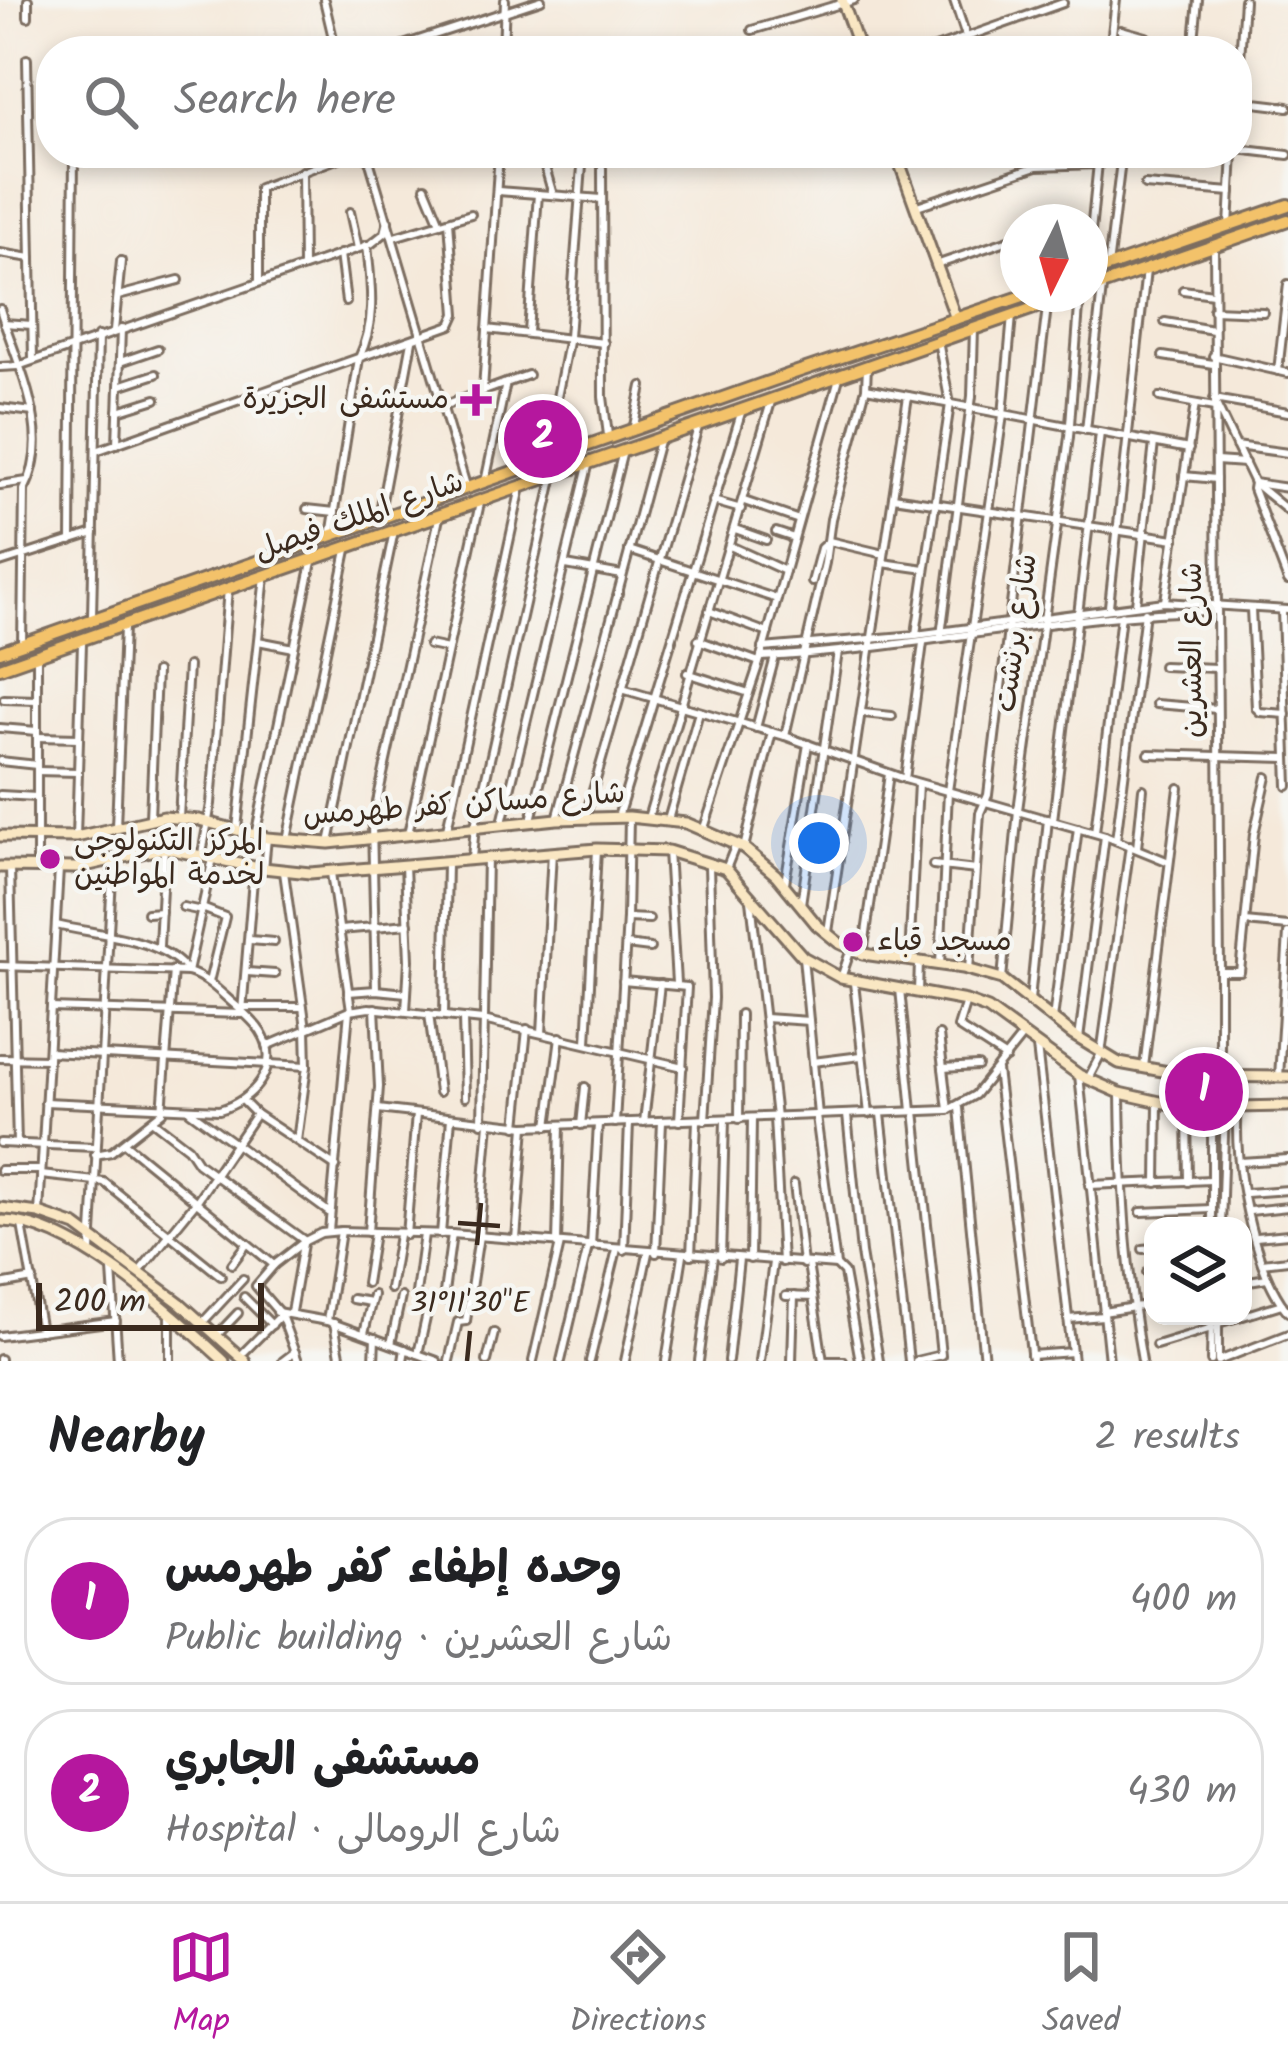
<!DOCTYPE html>
<html lang="en">
<head>
<meta charset="utf-8">
<style>
  :root { --surface:#fff; --page:#f6f6f6; --text:#202124; --muted:#757577; --line:#e0e0e0; --accent:#b5179e }
  body { margin:0; font-family:Kalam,"Playpen Sans Arabic",sans-serif; background:var(--page); color:var(--text) }
  .controls { position:absolute; right:36px; bottom:36px; display:grid; overflow:hidden; border-radius:24px; box-shadow:0 6px 18px #0003 }
  .controls button { width:108px; height:108px; display:grid; place-items:center; padding:0; border:0; border-bottom:3px solid var(--line); background:var(--surface); color:var(--text); font:60px sans-serif }
  .compass { position:absolute; left:1000px; top:204px; width:108px; height:108px; border-radius:50%; background:var(--surface); box-shadow:0 6px 18px #0003; rotate:185deg }
  .scale { position:absolute; left:36px; bottom:30px; width:228px; box-sizing:border-box; padding-left:12px; border:6px solid #3b2a1e; border-top:0; font-size:33px; line-height:42px; white-space:nowrap; color:#3b2a1e; -webkit-text-stroke:9px #f6f6f2; paint-order:stroke }
  .you { position:absolute; left:819px; top:843px; width:42px; height:42px; margin:-30px; border:9px solid #fff; border-radius:50%; background:#1a73e8; box-shadow:0 0 0 18px #1a73e833 }
  .badge { display:grid; place-items:center; width:78px; height:78px; border-radius:50%; background:var(--accent); color:#fff; font-size:39px; font-weight:700 }
  .pin { position:absolute; translate:-50% -50%; border:6px solid #fff; box-shadow:0 3px 12px #0006 }
  .list { margin:0; padding:0; list-style:none }
  h2 { display:flex; justify-content:space-between; align-items:center; height:156px; margin:0; padding:0 48px; font-size:51px }
  h2 small { font-size:39px; font-weight:400; color:var(--muted) }
  .list li { display:grid; grid-template-columns:78px 1fr auto; gap:36px; align-items:center; box-sizing:border-box; height:168px; margin:0 24px 24px; padding:0 24px; border:3px solid var(--line); border-radius:48px }
  .list b { display:block; font-size:45px; white-space:nowrap }
  .list p { margin:0; font-size:39px; white-space:nowrap; color:var(--muted) }
  .list em { font-size:39px; font-style:normal; color:var(--muted) }
  .icon { flex:none; width:66px; height:66px; fill:none; stroke:currentColor; stroke-width:2; stroke-linecap:round; stroke-linejoin:round }
  .map { position:relative; flex:none; width:1288px; height:1361px; overflow:hidden }
  .search { position:absolute; background:var(--surface); box-shadow:0 6px 18px #0003; left:36px; right:36px; top:36px; height:132px; display:flex; align-items:center; gap:30px; box-sizing:border-box; padding:0 42px; border-radius:48px; color:var(--muted); font-size:45px }
  .sheet { height:540px; background:var(--surface) }
  nav { display:flex; justify-content:space-around; align-items:center; box-sizing:border-box; height:168px; border-top:3px solid var(--line); background:var(--surface); font-size:33px; color:var(--muted) }
  nav a { display:grid; justify-items:center; gap:6px }
  nav .on { color:var(--accent) }
  .map>svg:first-child { display:block }
  .lines { fill:none; stroke-linecap:round; stroke-linejoin:round }
  .street-casing { stroke:#7c6d60; stroke-width:12 }
  .secondary-casing { stroke:#7c6d60; stroke-width:15 }
  .primary-casing { stroke:#7c6d60; stroke-width:16 }
  .street { stroke:#fff; stroke-width:6 }
  .secondary { stroke:#fae7c3; stroke-width:9 }
  .primary { stroke:#f3c26a; stroke-width:10 }
  .ticks { fill:none; stroke:#3b2a1e; stroke-width:4.5 }
  .poi-dot { fill:#b5179e; stroke:#f6f6f2; stroke-width:4.5 }
  .labels { text-anchor:middle; dominant-baseline:central; stroke-width:9; stroke-linejoin:round; paint-order:stroke }
  .poi-label { font-size:30px; fill:#3b2a1e; stroke:#f6f6f2; text-anchor:start }
  .street-label { font-size:30px; fill:#3b2a1e; stroke:#f6f6f2 }
  .ticks-label { font-size:30px; text-anchor:middle; fill:#3b2a1e; stroke:#f6f6f2; stroke-width:9; stroke-linejoin:round; paint-order:stroke }
</style>
</head>
<body>
<div class="map">
<svg width="1288" height="1361" viewBox="0 0 1288 1361">
  <rect width="100%" height="100%" fill="#f6f6f2"/>
  <filter id="ink" filterUnits="userSpaceOnUse"><feTurbulence type="fractalNoise" baseFrequency=".00833" numOctaves="2"/><feDisplacementMap in="SourceGraphic" scale="24" xChannelSelector="R" yChannelSelector="G"/><feConvolveMatrix kernelMatrix="1 2 1 2 8 2 1 2 1" color-interpolation-filters="sRGB"/></filter>
  <filter id="wash" filterUnits="userSpaceOnUse"><feTurbulence type="fractalNoise" baseFrequency=".004" numOctaves="4" result="noise"/><feDisplacementMap in="SourceGraphic" scale="48" xChannelSelector="R" yChannelSelector="G"/><feGaussianBlur stdDeviation="2.7" result="paint"/><feColorMatrix in="noise" values="0 0 0 0 0 0 0 0 0 0 0 0 0 0 0 0 0 1.4 0 .05"/><feComposite in="paint" operator="in"/></filter>
  <g filter="url(#wash)">
    <rect width="100%" height="100%" fill="#f5e9da"/>
  </g>
  <g filter="url(#ink)">
    <g class="lines">
      <defs>
        <g id="street">
          <path d="M28 0V17"/>
          <path d="M324 0 336 51"/>
          <path d="M954 0 966 36"/>
          <path d="M752 30 854 0"/>
          <path d="M1121 30 1146 37 1144 51"/>
          <path d="M385 51 541 0"/>
          <path d="M503 51 505 0"/>
          <path d="M927 51 1063 3"/>
          <path d="M1110 51 1116 0"/>
          <path d="M1193 51 1198 0"/>
          <path d="M27 59 33 359"/>
          <path d="M1238 101 1288 107"/>
          <path d="M1237 103 1244 0"/>
          <path d="M1237 149 1288 155"/>
          <path d="M367 153 467 489"/>
          <path d="M541 153 553 195"/>
          <path d="M602 168 603 397 608 435"/>
          <path d="M302 171 303 267"/>
          <path d="M1145 185 1231 192"/>
          <path d="M425 187 440 223"/>
          <path d="M498 191 602 199"/>
          <path d="M917 206 1037 166 1098 164"/>
          <path d="M350 212 358 248"/>
          <path d="M1229 226 1233 153"/>
          <path d="M394 237 471 214"/>
          <path d="M1090 242 1099 153"/>
          <path d="M0 253 31 258"/>
          <path d="M340 254 346 302"/>
          <path d="M936 265 1018 237"/>
          <path d="M1108 267 1122 153"/>
          <path d="M259 281V188L353 153"/>
          <path d="M1183 290 1213 294"/>
          <path d="M118 296 179 280"/>
          <path d="M0 309C17 365 55 435 24 490L22 645"/>
          <path d="M1213 310 1263 312"/>
          <path d="M1165 322 1213 330"/>
          <path d="M4 323 32 325"/>
          <path d="M487 329 604 343"/>
          <path d="M114 331 121 261"/>
          <path d="M528 332 538 194"/>
          <path d="M1163 356 1213 364"/>
          <path d="M1213 356 1288 373"/>
          <path d="M120 362 158 349"/>
          <path d="M0 367 18 366 371 244 385 233 388 221"/>
          <path d="M1278 371 1288 284"/>
          <path d="M506 383 528 375"/>
          <path d="M119 386 156 374"/>
          <path d="M866 388 1189 449"/>
          <path d="M483 390 499 153"/>
          <path d="M1160 397 1214 407"/>
          <path d="M1214 399 1288 412"/>
          <path d="M1215 402 1254 483 1288 511"/>
          <path d="M443 406 506 383 485 482"/>
          <path d="M0 408 33 412"/>
          <path d="M118 411 156 399"/>
          <path d="M634 426 642 386"/>
          <path d="M1086 430 1102 288"/>
          <path d="M117 444 121 329"/>
          <path d="M1236 446 1288 453"/>
          <path d="M96 451 451 325 456 314 449 221"/>
          <path d="M545 458 569 337 583 153"/>
          <path d="M1216 461 1245 463"/>
          <path d="M1184 476 1216 479"/>
          <path d="M0 485 27 481"/>
          <path d="M1288 488 1254 483 1253 489 1288 581"/>
          <path d="M893 497 1175 539"/>
          <path d="M713 501 741 509"/>
          <path d="M744 501 799 520"/>
          <path d="M307 509 335 512"/>
          <path d="M379 517 412 341"/>
          <path d="M735 529 766 540"/>
          <path d="M776 532 794 538"/>
          <path d="M331 536 359 358C377 321 371 285 367 245"/>
          <path d="M71 541 74 153"/>
          <path d="M730 546 785 571"/>
          <path d="M629 550 777 599"/>
          <path d="M0 563 94 533"/>
          <path d="M883 563 925 569"/>
          <path d="M566 565 622 575"/>
          <path d="M812 582 821 548 829 541 884 554"/>
          <path d="M1165 601 1195 404"/>
          <path d="M1136 604 1154 443"/>
          <path d="M1109 606 1146 270"/>
          <path d="M1251 609 1256 708 1260 712 1286 714"/>
          <path d="M709 611 768 633"/>
          <path d="M1282 611 1288 786"/>
          <path d="M92 617 98 336"/>
          <path d="M916 634 950 404 938 341"/>
          <path d="M941 635 972 396 974 329"/>
          <path d="M698 640 759 662"/>
          <path d="M258 641 294 648"/>
          <path d="M429 645 448 649"/>
          <path d="M763 648 916 635 1164 602 1288 610"/>
          <path d="M761 657C913 650 1063 612 1216 611"/>
          <path d="M37 658V866"/>
          <path d="M1163 666 1217 668"/>
          <path d="M687 673 749 693"/>
          <path d="M622 689 785 736 905 779 1105 836 1169 862"/>
          <path d="M4 699 37 700"/>
          <path d="M1156 704 1217 709"/>
          <path d="M863 713 892 716"/>
          <path d="M0 728 37 731"/>
          <path d="M756 728 775 657"/>
          <path d="M785 736 825 563 831 519 866 388 867 366"/>
          <path d="M37 737 79 738"/>
          <path d="M1149 754 1286 758"/>
          <path d="M0 761 37 765"/>
          <path d="M37 771 78 772"/>
          <path d="M905 779 923 643"/>
          <path d="M0 795 37 797"/>
          <path d="M179 817 188 666"/>
          <path d="M618 817 741 413"/>
          <path d="M150 818 156 672"/>
          <path d="M585 818 699 424"/>
          <path d="M648 818 771 402"/>
          <path d="M557 819 659 441"/>
          <path d="M531 820 623 451"/>
          <path d="M668 820 699 712"/>
          <path d="M1053 820 1100 433"/>
          <path d="M502 823 588 466"/>
          <path d="M116 827 124 627"/>
          <path d="M704 828 761 657 839 378"/>
          <path d="M237 829 265 576"/>
          <path d="M447 829 521 487"/>
          <path d="M1095 832 1121 615"/>
          <path d="M408 834 480 503"/>
          <path d="M255 836 312 562"/>
          <path d="M76 837 82 643"/>
          <path d="M287 840 347 550"/>
          <path d="M1116 840 1145 612"/>
          <path d="M329 843 394 531"/>
          <path d="M744 848 772 732"/>
          <path d="M1137 848 1143 789"/>
          <path d="M668 851 676 983"/>
          <path d="M202 854 211 804 228 588"/>
          <path d="M472 858 475 826 553 479"/>
          <path d="M405 865 409 960 406 1011"/>
          <path d="M933 865 976 870"/>
          <path d="M10 868 17 1144"/>
          <path d="M264 869 267 838"/>
          <path d="M726 869 736 844"/>
          <path d="M284 872 306 1028 307 1066 297 1141"/>
          <path d="M331 873 351 1010"/>
          <path d="M785 883 808 744"/>
          <path d="M751 900 776 1117"/>
          <path d="M801 904 838 652"/>
          <path d="M183 907 202 911"/>
          <path d="M202 908 225 917 209 982"/>
          <path d="M147 913 161 912"/>
          <path d="M627 918 649 919"/>
          <path d="M1245 922 1288 926"/>
          <path d="M56 925C97 935 163 937 188 972"/>
          <path d="M340 930 408 924"/>
          <path d="M828 932 908 396"/>
          <path d="M250 940 274 942"/>
          <path d="M626 945 650 948"/>
          <path d="M159 946 164 848"/>
          <path d="M863 954 889 774"/>
          <path d="M803 957 818 1115"/>
          <path d="M909 959 918 783"/>
          <path d="M940 965 948 791 1003 415 1012 316"/>
          <path d="M0 966 188 972C204 977 215 987 227 998 239 1009 253 1019 261 1032 283 1067 252 1101 219 1110L45 1102"/>
          <path d="M969 970 980 813 988 795 1047 307"/>
          <path d="M188 972 213 858"/>
          <path d="M247 972 275 974"/>
          <path d="M1220 972H1240L1254 834 1267 777"/>
          <path d="M841 978 851 949"/>
          <path d="M1002 979 1018 810 1069 437 1080 294"/>
          <path d="M623 981 687 987 679 1121"/>
          <path d="M854 983 869 1114"/>
          <path d="M900 989 912 1111"/>
          <path d="M376 990 372 825 439 518"/>
          <path d="M348 992 376 990 406 993"/>
          <path d="M918 992 919 962"/>
          <path d="M1030 1000 1048 819"/>
          <path d="M966 1001 958 1027 1006 1058"/>
          <path d="M243 1007H303"/>
          <path d="M51 1008 242 1014"/>
          <path d="M242 1012 254 867"/>
          <path d="M429 1014 439 1092"/>
          <path d="M444 1015 447 863"/>
          <path d="M463 1018 465 1097"/>
          <path d="M765 1018 809 1021"/>
          <path d="M1053 1019 1078 828"/>
          <path d="M542 1033 552 852"/>
          <path d="M939 1035 948 1110"/>
          <path d="M1079 1039 1105 836"/>
          <path d="M587 1043 597 849"/>
          <path d="M267 1046 349 1011 369 1008 483 1020 683 1067"/>
          <path d="M1037 1047 1073 1361"/>
          <path d="M49 1052 307 1066"/>
          <path d="M1220 1056 1226 1077 1221 1226"/>
          <path d="M0 1058 48 1059"/>
          <path d="M813 1062 861 1056"/>
          <path d="M1144 1067 1179 788"/>
          <path d="M943 1068 978 1066"/>
          <path d="M997 1070 1032 1361"/>
          <path d="M1079 1075 1109 1361"/>
          <path d="M1279 1077 1288 933"/>
          <path d="M1088 1079 1101 1054 1130 845"/>
          <path d="M1120 1093C1121 1183 1126 1272 1142 1361"/>
          <path d="M243 1101 256 1114 336 1167"/>
          <path d="M959 1108 984 1361"/>
          <path d="M1187 1108 1188 1182"/>
          <path d="M1238 1108C1232 1161 1253 1270 1288 1312"/>
          <path d="M378 1109 525 1126 948 1110 975 1095 1023 1035"/>
          <path d="M190 1111 330 1213"/>
          <path d="M915 1111 941 1355 916 1361"/>
          <path d="M881 1114 909 1361"/>
          <path d="M847 1115 861 1253 879 1361"/>
          <path d="M816 1116 836 1265 844 1273 860 1361"/>
          <path d="M774 1118 782 1262"/>
          <path d="M739 1119 740 1014"/>
          <path d="M705 1120 713 998 709 866"/>
          <path d="M153 1121 188 1148 198 1163 305 1241"/>
          <path d="M644 1122 660 984"/>
          <path d="M482 1123 487 857"/>
          <path d="M615 1123 627 918 629 817"/>
          <path d="M581 1125 585 1087"/>
          <path d="M517 1126 527 1029"/>
          <path d="M548 1126 560 1037"/>
          <path d="M0 1143 95 1147"/>
          <path d="M124 1143 274 1265"/>
          <path d="M95 1155 111 1152 162 1112 173 970"/>
          <path d="M1240 1162 1288 1159"/>
          <path d="M0 1170H41"/>
          <path d="M41 1175 104 1182 221 1276"/>
          <path d="M1157 1183 1158 1103"/>
          <path d="M794 1184 803 1264"/>
          <path d="M1089 1185 1211 1180"/>
          <path d="M1246 1193 1288 1190"/>
          <path d="M1250 1211 1288 1207"/>
          <path d="M1141 1212 1212 1209"/>
          <path d="M39 1213 59 869"/>
          <path d="M22 1225 41 1331"/>
          <path d="M1212 1226V1108L1220 1054V972L1214 246"/>
          <path d="M329 1231 349 1011"/>
          <path d="M368 1232 379 1087 375 1008"/>
          <path d="M441 1234 451 1118"/>
          <path d="M406 1235 416 1114"/>
          <path d="M1256 1237 1288 1234"/>
          <path d="M516 1239 525 1126"/>
          <path d="M557 1244 560 1125"/>
          <path d="M591 1246 598 1124"/>
          <path d="M1143 1249 1153 1248"/>
          <path d="M624 1250 629 1123"/>
          <path d="M91 1251 113 860"/>
          <path d="M656 1253 662 1122"/>
          <path d="M691 1255 697 1121"/>
          <path d="M721 1258 725 1120"/>
          <path d="M750 1259 752 1119"/>
          <path d="M1262 1263 1288 1260"/>
          <path d="M232 1264 247 1244"/>
          <path d="M808 1264 823 1361"/>
          <path d="M112 1270 118 1361"/>
          <path d="M139 1272 196 1202 256 1114"/>
          <path d="M1147 1273 1153 1272"/>
          <path d="M1243 1282 1267 1278"/>
          <path d="M366 1283 374 1233"/>
          <path d="M0 1285 33 1279"/>
          <path d="M390 1289 399 1235"/>
          <path d="M416 1293 424 1234"/>
          <path d="M786 1296 813 1297"/>
          <path d="M244 1297 272 1325"/>
          <path d="M352 1299 371 1302"/>
          <path d="M443 1300 452 1234"/>
          <path d="M277 1312 327 1321 437 1361"/>
          <path d="M291 1312 303 1244"/>
          <path d="M1103 1312 1153 1304"/>
          <path d="M170 1315V1361"/>
          <path d="M1218 1316V1361L1288 1334"/>
          <path d="M1243 1316 1282 1304"/>
          <path d="M1068 1319 1103 1316"/>
          <path d="M327 1321 341 1231"/>
          <path d="M203 1322 243 1279"/>
          <path d="M334 1323 341 1361"/>
          <path d="M1218 1323 1242 1316"/>
          <path d="M364 1333 373 1295"/>
          <path d="M218 1334 238 1313"/>
          <path d="M0 1336 116 1321"/>
          <path d="M391 1344 401 1297"/>
          <path d="M1156 1345 1212 1328"/>
          <path d="M418 1354 430 1300"/>
          <path d="M241 1355 281 1315"/>
          <path d="M1031 1355 1072 1352"/>
          <path d="M0 1359V1361"/>
          <path d="M283 1361 295 1352"/>
          <path d="M298 1361 281 1315 256 1286 274 1265 305 1241 321 1233 341 1231 452 1234 836 1265"/>
          <path d="M374 1361 375 1338"/>
          <path d="M403 1361 405 1349"/>
          <path d="M449 1361 458 1322 466 1321 479 1236 489 1123"/>
          <path d="M487 1361 494 1333"/>
          <path d="M533 1361 560 1244"/>
          <path d="M561 1361 588 1247"/>
          <path d="M590 1361 617 1249"/>
          <path d="M625 1361 648 1253"/>
          <path d="M666 1361 683 1255"/>
          <path d="M699 1361 713 1257"/>
          <path d="M728 1361 739 1259"/>
          <path d="M760 1361 773 1262"/>
          <path d="M792 1361 794 1296"/>
          <path d="M823 1361H843"/>
          <path d="M1211 1361 1212 1316"/>
        </g>
        <g id="secondary">
          <path d="M842 0 860 51"/>
          <path d="M896 153 956 319"/>
          <path d="M0 836 76 837 164 817 199 820 267 838 329 843 557 819 629 817 686 823 744 848 776 875 817 925 839 943 863 954 963 968 1002 979 1073 1035 1119 1063 1190 1076 1288 1077"/>
          <path d="M0 867 76 868 164 848 254 867 310 873 597 849 668 851 726 869 803 957 841 978 966 1001 988 1009 1079 1075 1120 1093 1187 1108 1288 1106"/>
          <path d="M0 1208 39 1213 76 1226 180 1303 245 1361"/>
          <path d="M0 1221C72 1220 172 1313 224 1361"/>
        </g>
        <g id="primary">
          <path d="M1090 273 1288 205"/>
          <path d="M1090 289 1288 220"/>
          <path d="M0 652 791 374 1029 294"/>
          <path d="M0 668 1074 294"/>
        </g>
      </defs>
      <use href="#street" class="street-casing"/>
      <use href="#secondary" class="secondary-casing"/>
      <use href="#primary" class="primary-casing"/>
      <use href="#street" class="street"/>
      <use href="#secondary" class="secondary"/>
      <use href="#primary" class="primary"/>
    </g>
  </g>
  <path class="ticks" d="M458 1223 500 1226M477 1245 481 1203M467 1361 470 1331"/>
  <g class="poi-dot">
    <path d="M470 382h12v12h12v12h-12v12h-12v-12h-12v-12h12z"/>
    <circle cx="50" cy="859" r="12"/>
    <circle cx="853" cy="942" r="12"/>
  </g>
  <g class="labels">
    <g class="poi-label">
      <text x="449" y="400" text-anchor="end">مستشفى الجزيرة</text>
      <text x="74" y="842">المركز التكنولوجى<tspan x="74" dy="34">لخدمة المواطنين</tspan></text>
      <text x="877" y="942">مسجد قباء</text>
    </g>
    <g class="street-label">
      <text transform="translate(359 517) rotate(-19)">شارع الملك فيصل</text>
      <text transform="translate(1017 633) rotate(-82)">شارع برنشت</text>
      <text transform="translate(1193 650) rotate(-90)">شارع العشرين</text>
      <text transform="translate(464 805) rotate(-4)">شارع مساكن كفر طهرمس</text>
    </g>
  </g>
  <g class="ticks-label">
    <text x="470" y="1312">31°11'30"E</text>
  </g>
</svg>
<div class="controls">
<button><svg class="icon" aria-label="layers" viewBox="0 0 24 24"><path d="M12 4l9 5-9 5-9-5zM3 14l9 5 9-5"/></svg></button>
</div>
<svg class="compass" viewBox="-18 -18 36 36"><path d="M0-13l5 13h-10z" fill="#e53935"/><path d="M0 13l5-13h-10z" fill="#757577"/></svg>
<div class="scale">200 m</div>
<div class="you"></div>
<div class="pin badge" style="left:1204px;top:1092px">1</div>
<div class="pin badge" style="left:543px;top:439px">2</div>
<div class="search"><svg class="icon" aria-label="search" viewBox="0 0 24 24"><circle cx="10" cy="10" r="6"/><path d="M15 15l6 6"/></svg>Search here</div>
</div>
<section class="sheet">
<h2>Nearby<small>2 results</small></h2>
<ul class="list">
<li><span class="badge">1</span><div><b>وحده إطفاء كفر طهرمس</b><p>Public building · شارع العشرين</p></div><em>400 m</em></li>
<li><span class="badge">2</span><div><b>مستشفى الجابري</b><p>Hospital · شارع الرومالى</p></div><em>430 m</em></li>
</ul>
</section>
<nav>
<a class="on"><svg class="icon" aria-label="map" viewBox="0 0 24 24"><path d="M3 6l6-2 6 2 6-2v14l-6 2-6-2-6 2zM9 4v14M15 6v14"/></svg>Map</a>
<a><svg class="icon" aria-label="directions" viewBox="0 0 24 24"><path d="M12 3l9 9-9 9-9-9zM9 14v-3h6M13 9l2 2-2 2"/></svg>Directions</a>
<a><svg class="icon" aria-label="saved" viewBox="0 0 24 24"><path d="M7 4h10v16l-5-4-5 4z"/></svg>Saved</a>
</nav>
</body>
</html>
